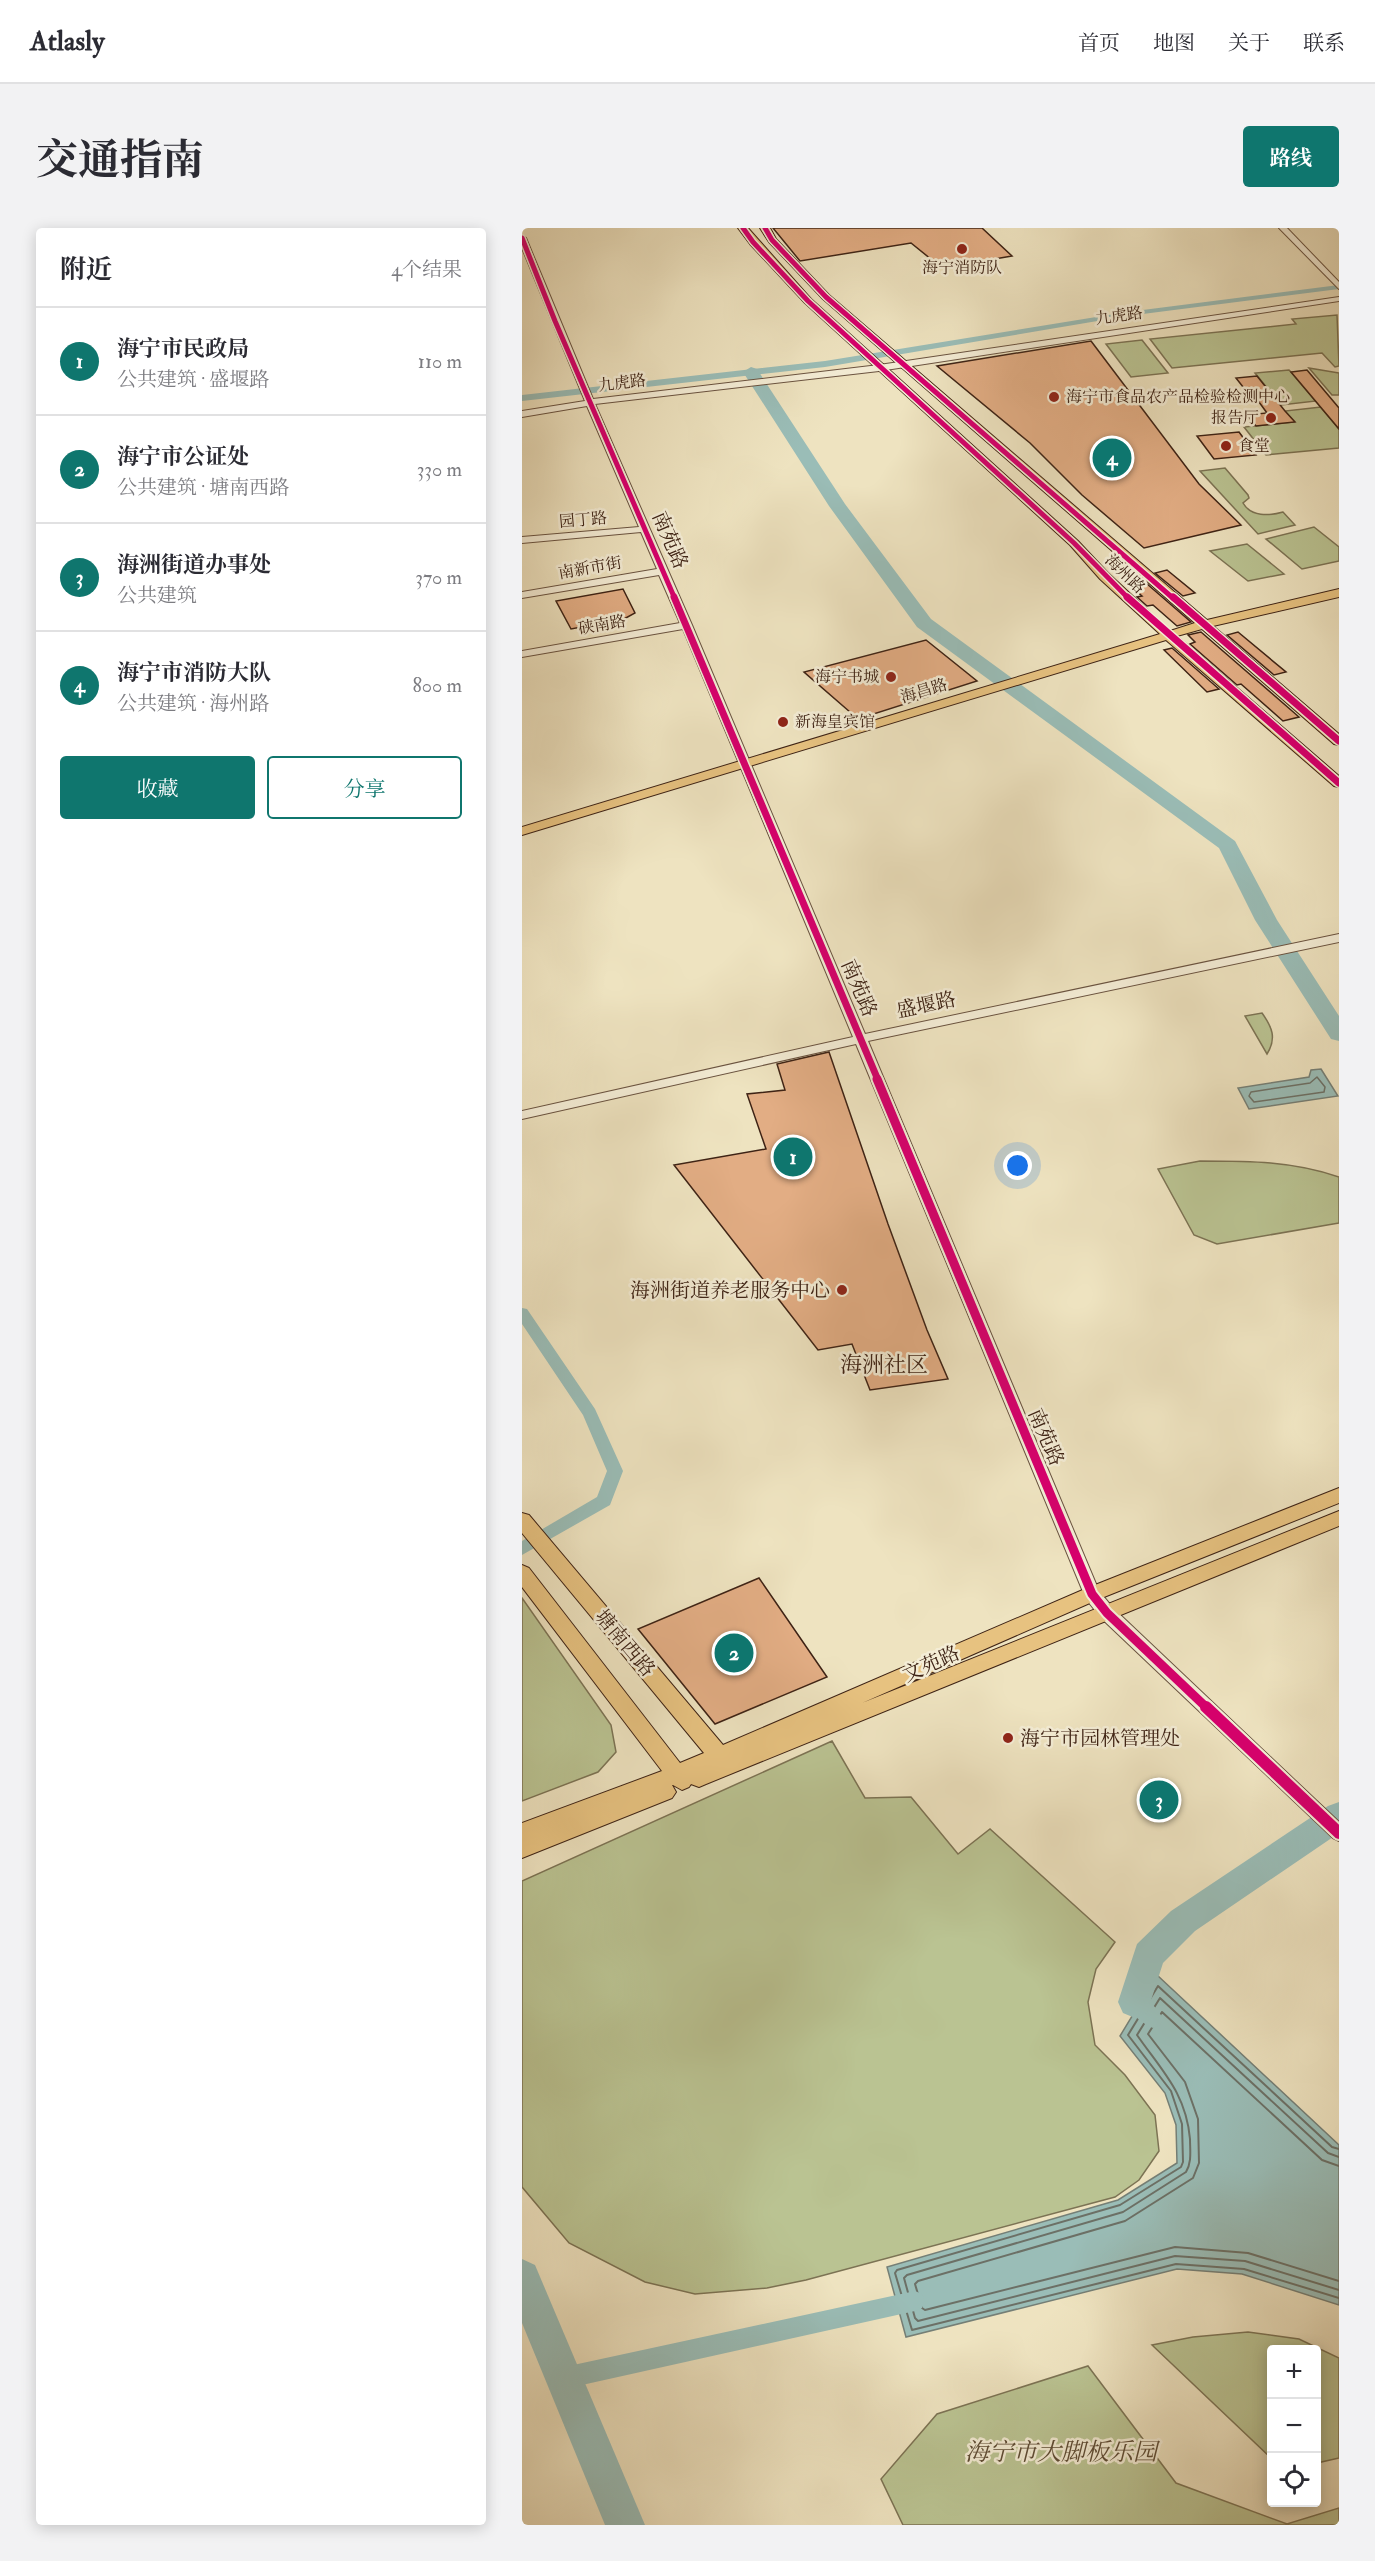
<!DOCTYPE html>
<html lang="zh">
<head>
<meta charset="utf-8">
<style>
  :root { --surface:#fff; --page:#f2f2f3; --text:#2b2b33; --muted:#7c7c81; --line:#e1e1e2; --accent:#0f766e }
  body { margin:0; font-family:"IM FELL Double Pica","Noto Serif SC",serif; background:var(--page); color:var(--text) }
  .controls { position:absolute; right:18px; bottom:18px; display:grid; overflow:hidden; border-radius:6px; box-shadow:0 3px 15px #0003 }
  .controls button { width:54px; height:54px; display:grid; place-items:center; padding:0; border:0; border-bottom:2px solid var(--line); background:var(--surface); color:var(--text); font:30px sans-serif }
  .you { position:absolute; left:496px; top:938px; width:21px; height:21px; margin:-15px; border:4px solid #fff; border-radius:50%; background:#1a73e8; box-shadow:0 0 0 9px #1a73e833 }
  .badge { display:grid; place-items:center; width:39px; height:39px; border-radius:50%; background:var(--accent); color:#fff; font-size:20px; font-weight:700 }
  .pin { position:absolute; translate:-50% -50%; border:3px solid #fff; box-shadow:0 2px 6px #0006 }
  .list { margin:0; padding:0; list-style:none }
  h2 { display:flex; justify-content:space-between; align-items:center; height:78px; margin:0; padding:0 24px; font-size:26px }
  h2 small { font-size:20px; font-weight:400; color:var(--muted) }
  .list li { display:grid; grid-template-columns:39px 1fr auto; gap:18px; align-items:center; box-sizing:border-box; height:108px; padding:0 24px; border-top:2px solid var(--line) }
  .list b { display:block; font-size:22px; white-space:nowrap }
  .list p { margin:0; font-size:20px; white-space:nowrap; color:var(--muted) }
  .list em { font-size:20px; font-style:normal; color:var(--muted) }
  .actions { display:flex; gap:12px; padding:18px 24px }
  .actions a { flex:1; padding:14px 0; border:2px solid var(--accent); border-radius:6px; text-align:center; font-size:21px; color:var(--accent) }
  .actions .main { background:var(--accent); color:#fff }
  .icon { flex:none; width:33px; height:33px; fill:none; stroke:currentColor; stroke-width:2; stroke-linecap:round; stroke-linejoin:round }
  .map { position:relative; flex:none; width:817px; height:2297px; overflow:hidden; border-radius:6px }
  header { display:flex; align-items:center; gap:36px; box-sizing:border-box; height:84px; padding:0 30px; background:var(--surface); border-bottom:2px solid var(--line) }
  header strong { font-size:28px }
  nav { display:flex; gap:33px; margin-inline-start:auto; font-size:21px }
  .intro { display:flex; align-items:center; justify-content:space-between; box-sizing:border-box; height:144px; padding:0 36px }
  h1 { margin:0; font-size:42px }
  .button { padding:15px 27px; border-radius:6px; background:var(--accent); color:#fff; font-size:21px; font-weight:700 }
  main { display:flex; gap:36px; padding:0 36px }
  aside { flex:1; background:var(--surface); border-radius:6px; box-shadow:0 3px 15px #0003 }
  .map>svg:first-child { display:block }
  .green { fill:#bac392; stroke:#7c7354; stroke-width:1.5 }
  .water { fill:#9abdb7; stroke:#757f76; stroke-width:1.5 }
  .lines { fill:none; stroke-linecap:round; stroke-linejoin:round }
  .shore-far1 { stroke:#6c7066; stroke-width:1.5 }
  .shore { stroke:#6c7066; stroke-width:2 }
  .canal { fill:#9abdb7; fill-rule:evenodd }
  .river { fill:#9abdb7; fill-rule:evenodd }
  .building { fill:#e2ad84; stroke:#3e2315; stroke-width:1.5 }
  .minor-casing { stroke:#6a5340; stroke-width:2 }
  .major-casing { stroke:#3e2315; stroke-width:2 }
  .minor { fill:#f4edd6; fill-rule:evenodd }
  .major { fill:#e7c280; fill-rule:evenodd }
  .cycleway-far3-casing { stroke:#f4edd6; stroke-width:8 }
  .cycleway-far2-casing { stroke:#f4edd6; stroke-width:10 }
  .cycleway-far1-casing { stroke:#f4edd6; stroke-width:13 }
  .cycleway-casing { stroke:#f4edd6; stroke-width:16 }
  .cycleway-far3 { stroke:#d6006c; stroke-width:5 }
  .cycleway-far2 { stroke:#d6006c; stroke-width:7 }
  .cycleway-far1 { stroke:#d6006c; stroke-width:9 }
  .cycleway { stroke:#d6006c; stroke-width:12 }
  .poi-dot { fill:#8f2418; stroke:#f4edd6; stroke-width:2 }
  .labels { text-anchor:middle; dominant-baseline:central; stroke-width:5; stroke-linejoin:round; paint-order:stroke }
  .far-poi-label { font-size:16px; fill:#3e2315; stroke:#f4edd6; text-anchor:start }
  .far-street-label { font-size:16px; fill:#3e2315; stroke:#f4edd6 }
  .street-label { font-size:20px; fill:#3e2315; stroke:#f4edd6 }
  .poi-label { font-size:20px; fill:#3e2315; stroke:#f4edd6; text-anchor:end }
  .quarter-label { font-size:22px; fill:#3e2315; stroke:#f4edd6 }
  .near-park-label { font-size:24px; font-style:italic; fill:#5d4b34; stroke:#f4edd6 }
</style>
</head>
<body>
<header>
<strong>Atlasly</strong>
<nav><a>首页</a><a>地图</a><a>关于</a><a>联系</a></nav>
</header>
<div class="intro"><h1>交通指南</h1><a class="button">路线</a></div>
<main>
<aside>
<h2>附近<small>4个结果</small></h2>
<ul class="list">
<li><span class="badge">1</span><div><b>海宁市民政局</b><p>公共建筑 · 盛堰路</p></div><em>110 m</em></li>
<li><span class="badge">2</span><div><b>海宁市公证处</b><p>公共建筑 · 塘南西路</p></div><em>330 m</em></li>
<li><span class="badge">3</span><div><b>海洲街道办事处</b><p>公共建筑</p></div><em>370 m</em></li>
<li><span class="badge">4</span><div><b>海宁市消防大队</b><p>公共建筑 · 海州路</p></div><em>800 m</em></li>
</ul>
<div class="actions"><a class="main">收藏</a><a>分享</a></div>
</aside>
<div class="map">
<svg width="817" height="2297" viewBox="0 0 817 2297">
  <rect width="100%" height="100%" fill="#eee3c0"/>
  <filter id="stains"><feTurbulence type="fractalNoise" baseFrequency=".00333" numOctaves="4"/><feColorMatrix values="0 0 0 0 .2 0 0 0 0 .09 0 0 0 0 .02 0 0 0 .5 -.17"/></filter>
  <radialGradient id="worn" r=".72"><stop offset=".6" stop-color="#630" stop-opacity="0"/><stop offset="1" stop-color="#630" stop-opacity=".3"/></radialGradient>
  <g class="green">
    <path d="M815 87 817 138 813 139 800 125 650 140 628 111 774 96 770 91Z"/>
    <path d="M620 112 646 145 609 149 584 116Z"/>
    <path d="M787 140 817 145V167H810Z"/>
    <path d="M767 142 769 144 794 173 759 177 733 145Z"/>
    <path d="M799 179 817 201V220L744 227 722 199 772 194 763 183Z"/>
    <path d="M703 240 726 267 727 270 721 275C729 289 747 288 761 284L773 297 736 306 678 243Z"/>
    <path d="M792 299 817 319V333L780 341 744 311Z"/>
    <path d="M725 316 762 346 726 353 688 323Z"/>
    <path d="M740 785C750 799 755 810 745 826L723 788Z"/>
    <path d="M678 933C727 933 771 933 817 949V995L695 1016 672 1007 636 941Z"/>
    <path d="M0 1370 89 1497 94 1524 76 1544 0 1573Z"/>
    <path d="M310 1513 343 1570 389 1569 436 1626 468 1601 593 1714 574 1741 566 1774 573 1817 603 1847 633 1887 637 1923 617 1952 593 1969 284 2052 245 2060 173 2066 123 2054 47 2015 0 1959V1653Z"/>
    <path d="M726 2104 777 2111 817 2130V2230L795 2235 794 2122H750L749 2230 630 2117 671 2109Z"/>
    <path d="M566 2138 654 2255 765 2296 817 2280V2297H381L359 2251 415 2186Z"/>
  </g>
  <g class="water">
    <path d="M799 841 816 868 727 881 716 860 787 849 789 842Z"/>
    <path d="M635 1747 817 1917V2077L720 2046 655 2041 384 2109 365 2039 596 1972 655 1935 654 1897 643 1865 598 1808Z"/>
  </g>
  <g class="lines">
    <path class="shore-far1" d="M795 849 803 859 802 864 732 874 727 868 729 864 788 855Z"/>
    <g class="shore">
      <path d="M817 1921 810 1919 636 1758 606 1807 649 1863 660 1896 661 1934 659 1939 598 1977 375 2042 373 2045 390 2102 654 2036 722 2041 817 2070"/>
      <path d="M817 1929 806 1925 638 1770 615 1807C640 1843 664 1865 668 1911 668 1923 670 1934 664 1944L601 1984 385 2047 382 2050 393 2090 396 2093 653 2028 723 2033 817 2062"/>
      <path d="M817 1938 800 1932 640 1784 626 1806 663 1854 676 1891 677 1935 671 1950 603 1993 396 2053 393 2056 400 2080 403 2082 653 2019 726 2025 817 2053"/>
    </g>
    <g class="canal">
      <path d="M817 57V61L605 88 303 139 0 173V167L303 133 605 84Z"/>
      <path d="M0 1080 5 1081 73 1181 101 1243 88 1277 0 1327V1313L75 1269 85 1243 61 1187 0 1096Z"/>
      <path d="M613 1765C624 1769 636 1780 641 1791L638 1797 631 1800C620 1796 608 1785 604 1774L606 1768Z"/>
      <path d="M393 2063 400 2066 403 2073 400 2080 393 2083 42 2161 34 2158 31 2150 34 2142 42 2139Z"/>
    </g>
    <g class="river">
      <path d="M229 139 235 141 323 276 409 391 713 613 755 692 817 788V813L809 811 733 692 697 620 395 399 307 278 221 144Z"/>
      <path d="M817 1574V1605L673 1703 641 1735 625 1785 613 1790 601 1785 596 1774 615 1716 649 1683 806 1578Z"/>
      <path d="M0 2031 13 2037 123 2297H83L0 2095Z"/>
    </g>
  </g>
  <g class="building">
    <path d="M251 0H460L490 28 420 40 389 15 278 33Z"/>
    <path d="M569 113 677 256 719 297 622 320 560 267 508 215 415 138Z"/>
    <path d="M785 142 817 180V201L769 144Z"/>
    <path d="M735 148 763 183 773 194 734 198 725 187 745 185 729 163 725 164 714 150Z"/>
    <path d="M717 204 734 227 692 231 675 208Z"/>
    <path d="M645 342 673 365 661 368 633 345Z"/>
    <path d="M617 349 669 394 655 398 631 377 625 378 615 369 620 368 603 353Z"/>
    <path d="M101 361 113 385 102 391 49 401 34 373Z"/>
    <path d="M679 404 777 489 761 493 719 456 715 457 668 416 673 414 666 407Z"/>
    <path d="M716 404 764 444 752 447 705 407Z"/>
    <path d="M404 412 455 453 336 491 282 444Z"/>
    <path d="M650 420 697 461 685 464 642 422Z"/>
    <path d="M307 824 366 996 405 1102 426 1151 348 1162 330 1116 296 1122 152 937 244 921 225 866 263 862 255 836Z"/>
    <path d="M237 1350 305 1449 193 1496 116 1401Z"/>
  </g>
  <g class="lines">
    <defs>
      <g id="minor">
        <path d="M757 0H765L817 54V61Z"/>
        <path d="M0 8 4 10 71 171 357 137 817 69V73L357 143 73 176 170 397 343 806 817 706V714L346 813 577 1363 591 1380 817 1594V1613L811 1610 579 1390 564 1371 334 816 0 891V883L331 809 161 401 0 429V423L158 395 137 347 0 370V364L135 341 119 304 0 315V309L117 299 65 178 0 189V183L63 173 0 20Z"/>
      </g>
      <g id="major">
        <path d="M216 0H226L289 71 556 313 586 345 648 403 673 395 301 71 247 14 238 0H248L254 11 307 67 685 392 817 361V369L691 398 817 506V517L812 516 680 401 655 408 817 548V559L812 558 644 412 0 607V599L638 406 578 351 548 317 283 75 228 16Z"/>
        <path d="M817 1260V1275L577 1371 340 1475 817 1283V1298L184 1556 177 1559 169 1556 167 1559 160 1562 151 1557H150L154 1564 150 1570 0 1630V1595L140 1543 0 1359V1337L7 1340 158 1535 182 1525 0 1305V1285L7 1287 201 1517 563 1361Z"/>
      </g>
    </defs>
    <use href="#minor" class="minor-casing"/>
    <use href="#major" class="major-casing"/>
    <use href="#minor" class="minor"/>
    <use href="#major" class="major"/>
    <defs>
      <g id="cycleway-far3">
        <path d="M221 0 231 14 286 73 552 315 607 371"/>
        <path d="M243 0 250 12 304 69 652 371"/>
        <path d="M0 10 33 93 153 371"/>
      </g>
      <g id="cycleway-far2">
        <path d="M152 369 356 852"/>
        <path d="M605 369 817 555"/>
        <path d="M651 369 817 513"/>
      </g>
      <path id="cycleway-far1" d="M355 851 570 1366 585 1385 685 1480"/>
      <path id="cycleway" d="M684 1479 817 1605"/>
    </defs>
    <use href="#cycleway-far3" class="cycleway-far3-casing"/>
    <use href="#cycleway-far2" class="cycleway-far2-casing"/>
    <use href="#cycleway-far1" class="cycleway-far1-casing"/>
    <use href="#cycleway" class="cycleway-casing"/>
    <use href="#cycleway-far3" class="cycleway-far3"/>
    <use href="#cycleway-far2" class="cycleway-far2"/>
    <use href="#cycleway-far1" class="cycleway-far1"/>
    <use href="#cycleway" class="cycleway"/>
  </g>
  <g class="poi-dot">
    <circle cx="440" cy="21" r="6"/>
    <circle cx="532" cy="169" r="6"/>
    <circle cx="749" cy="190" r="6"/>
    <circle cx="704" cy="218" r="6"/>
    <circle cx="369" cy="449" r="6"/>
    <circle cx="261" cy="494" r="6"/>
    <circle cx="320" cy="1062" r="6"/>
    <circle cx="486" cy="1510" r="6"/>
  </g>
  <g class="labels">
    <g class="far-poi-label">
      <text x="440" y="40" text-anchor="middle">海宁消防队</text>
      <text x="544" y="169">海宁市食品农产品检验检测中心</text>
      <text x="737" y="190" text-anchor="end">报告厅</text>
      <text x="716" y="218">食堂</text>
      <text x="357" y="449" text-anchor="end">海宁书城</text>
      <text x="273" y="494">新海皇宾馆</text>
    </g>
    <g class="far-street-label">
      <text transform="translate(597 88) rotate(-8)">九虎路</text>
      <text transform="translate(100 155) rotate(-7)">九虎路</text>
      <text transform="translate(61 292) rotate(-5)">园丁路</text>
      <text transform="translate(68 340) rotate(-10)">南新市街</text>
      <text transform="translate(603 346) rotate(44)">海州路</text>
      <text transform="translate(80 397) rotate(-10)">硖南路</text>
      <text transform="translate(402 463) rotate(-17)">海昌路</text>
    </g>
    <g class="street-label">
      <text transform="translate(148 312) rotate(67)">南苑路</text>
      <text transform="translate(337 760) rotate(67)">南苑路</text>
      <text transform="translate(404 777) rotate(-12)">盛堰路</text>
      <text transform="translate(524 1209) rotate(67)">南苑路</text>
      <text transform="translate(103 1415) rotate(50)">塘南西路</text>
      <text transform="translate(409 1436) rotate(-24)">文苑路</text>
    </g>
    <g class="poi-label">
      <text x="308" y="1062">海洲街道养老服务中心</text>
      <text x="498" y="1510" text-anchor="start">海宁市园林管理处</text>
    </g>
    <g class="quarter-label">
      <text x="362" y="1137">海洲社区</text>
    </g>
    <g class="near-park-label">
      <text x="539" y="2224">海宁市大脚板乐园</text>
    </g>
  </g>
  <rect width="100%" height="100%" filter="url(#stains)"/>
  <rect width="100%" height="100%" fill="url(#worn)"/>
</svg>
<div class="controls">
<button>+</button>
<button>−</button>
<button><svg class="icon" aria-label="locate" viewBox="0 0 24 24"><circle cx="12" cy="12" r="6"/><path d="M12 2v4M12 18v4M2 12h4M18 12h4"/></svg></button>
</div>
<div class="you"></div>
<div class="pin badge" style="left:271px;top:929px">1</div>
<div class="pin badge" style="left:212px;top:1425px">2</div>
<div class="pin badge" style="left:637px;top:1572px">3</div>
<div class="pin badge" style="left:590px;top:230px">4</div>
</div>
</main>
</body>
</html>
